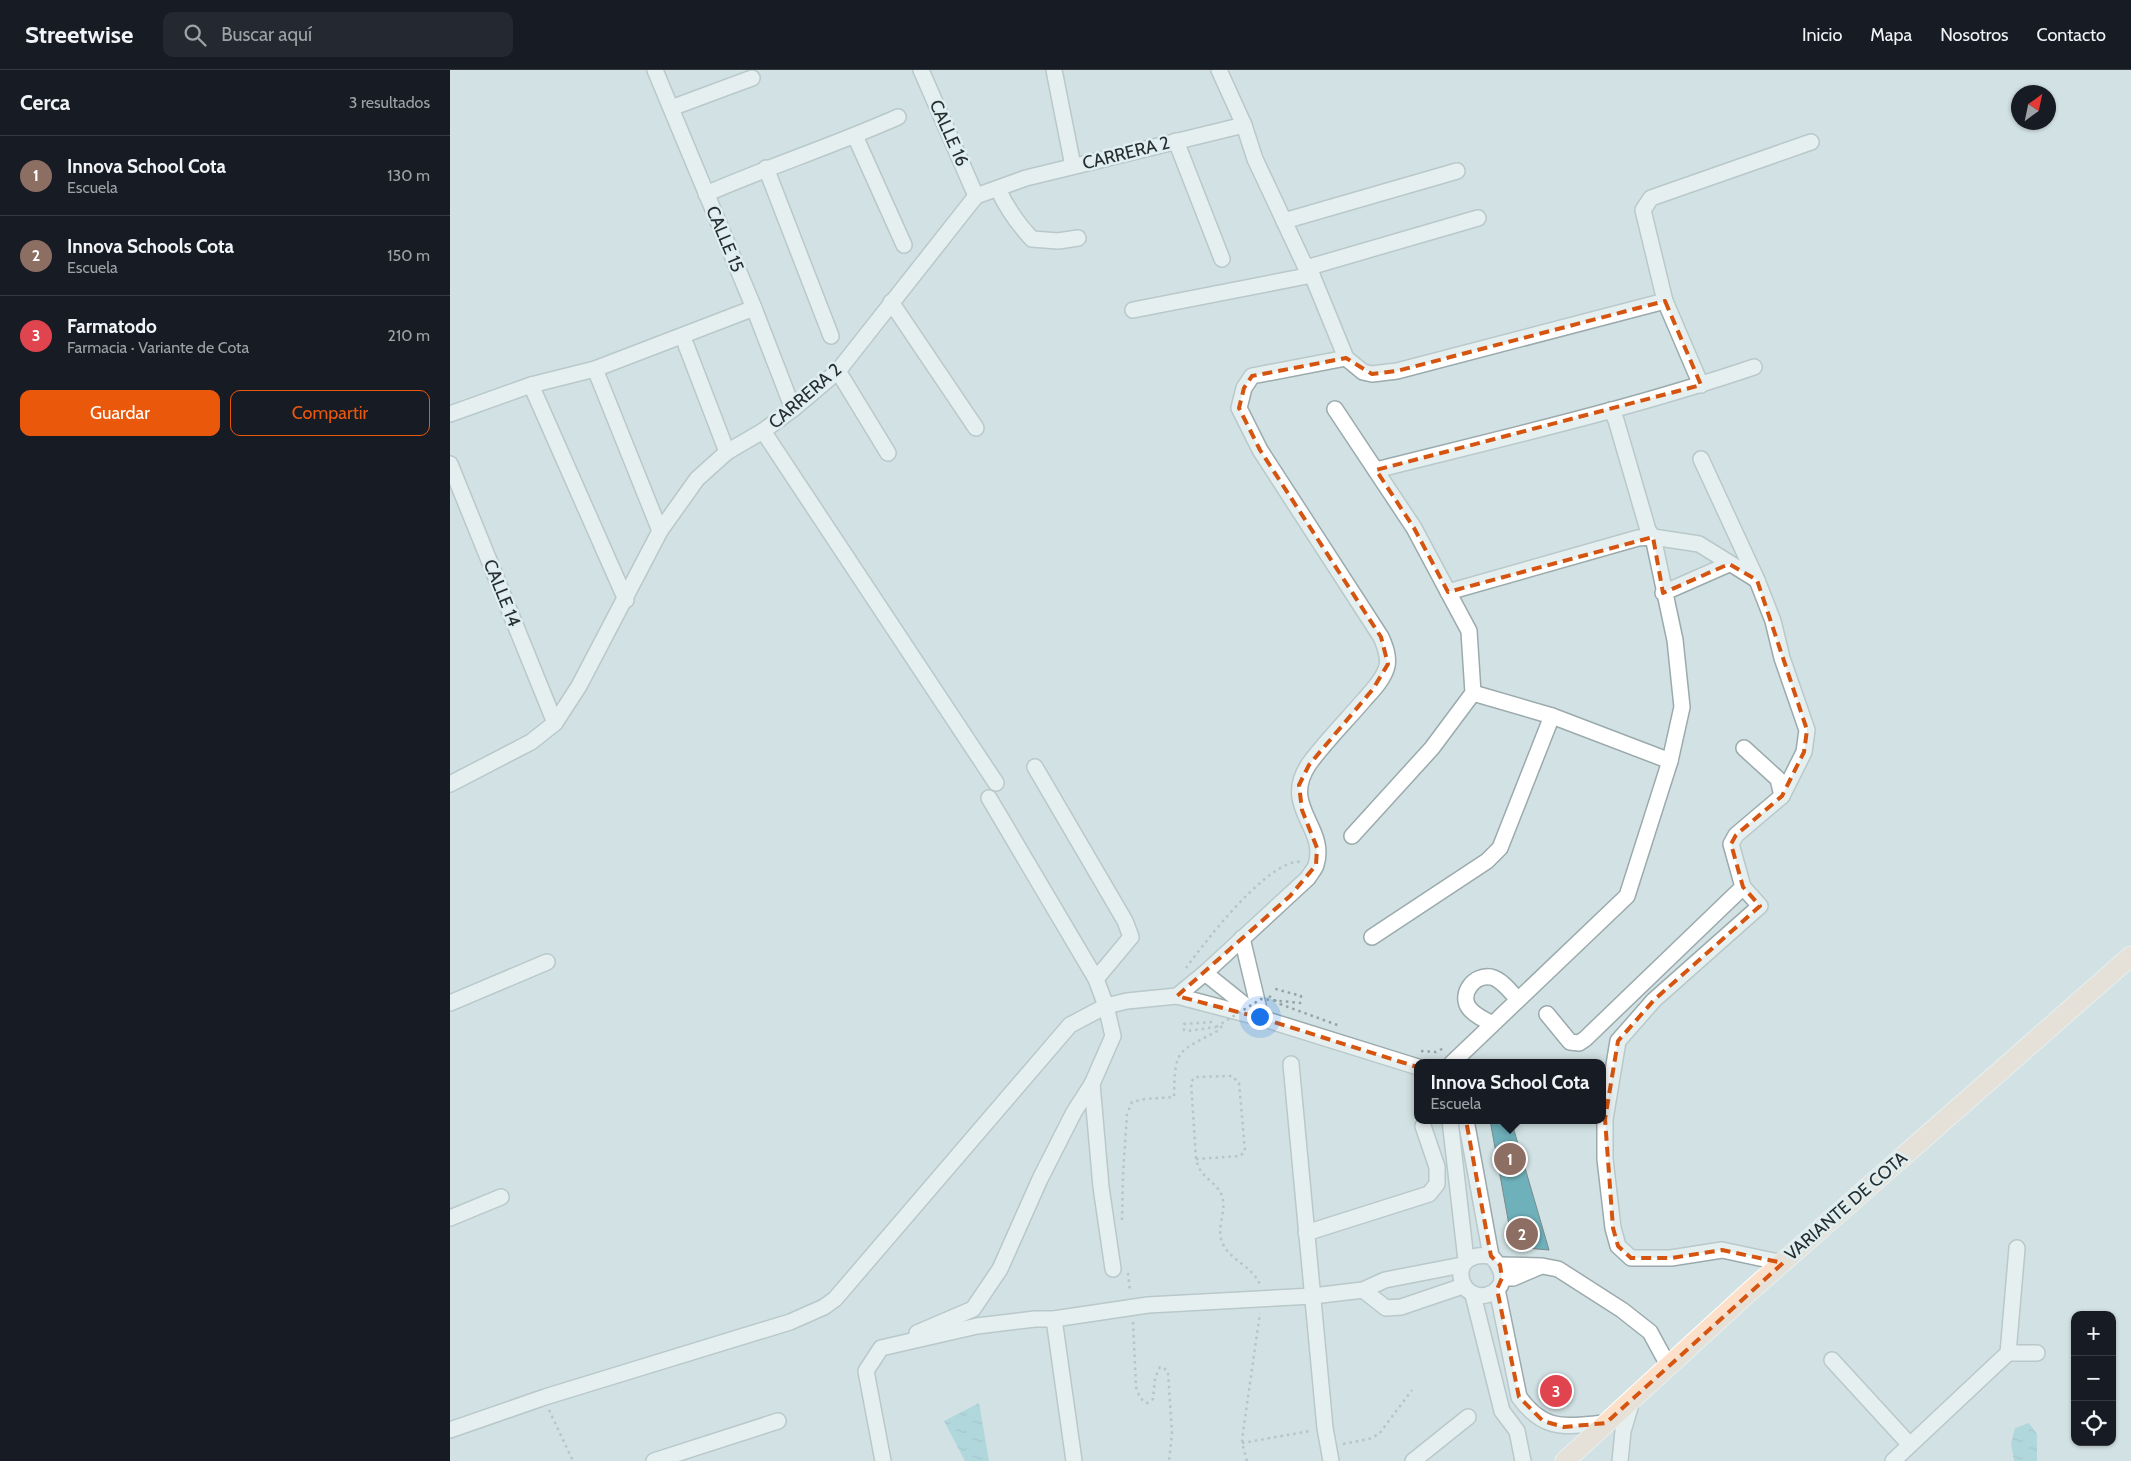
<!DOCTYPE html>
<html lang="es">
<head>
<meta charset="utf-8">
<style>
  :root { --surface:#171b24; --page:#242831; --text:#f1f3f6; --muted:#9ea1a6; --line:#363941; --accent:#ea580c }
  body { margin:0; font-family:Cabin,sans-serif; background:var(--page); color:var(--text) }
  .controls { position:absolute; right:15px; bottom:15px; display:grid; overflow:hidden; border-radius:10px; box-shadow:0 1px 4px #0004 }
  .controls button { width:45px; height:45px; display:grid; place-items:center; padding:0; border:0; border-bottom:1px solid var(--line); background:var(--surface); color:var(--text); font:25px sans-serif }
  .compass { position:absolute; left:1561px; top:15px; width:45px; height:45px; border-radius:50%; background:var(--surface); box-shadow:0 1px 4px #0004; rotate:33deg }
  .you { position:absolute; left:809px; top:946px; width:18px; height:18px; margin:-12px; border:4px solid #fff; border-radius:50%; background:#1a73e8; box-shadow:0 0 0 8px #1a73e833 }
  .badge { display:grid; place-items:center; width:32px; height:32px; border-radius:50%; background:var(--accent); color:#fff; font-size:16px; font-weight:700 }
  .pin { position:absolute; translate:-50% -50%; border:2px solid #fff; box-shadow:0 1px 5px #0006 }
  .popup { position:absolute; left:964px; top:989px; width:192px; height:65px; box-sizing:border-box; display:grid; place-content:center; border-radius:10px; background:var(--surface); filter:drop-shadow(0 1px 4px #0005); font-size:16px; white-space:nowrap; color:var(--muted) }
  .popup b { font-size:19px; color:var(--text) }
  .popup::after { content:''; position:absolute; left:50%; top:100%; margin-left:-10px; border:10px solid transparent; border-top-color:var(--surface) }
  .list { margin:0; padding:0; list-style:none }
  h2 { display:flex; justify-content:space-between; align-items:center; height:65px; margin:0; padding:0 20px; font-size:21px }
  h2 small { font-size:16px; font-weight:400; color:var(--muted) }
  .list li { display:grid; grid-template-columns:32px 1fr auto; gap:15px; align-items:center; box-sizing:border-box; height:80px; padding:0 20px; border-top:1px solid var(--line) }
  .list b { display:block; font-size:19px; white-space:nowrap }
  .list p { margin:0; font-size:16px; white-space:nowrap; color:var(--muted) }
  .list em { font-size:16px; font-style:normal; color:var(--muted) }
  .actions { display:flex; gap:10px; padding:15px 20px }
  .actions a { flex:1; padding:11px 0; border:1px solid var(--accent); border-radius:10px; text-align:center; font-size:18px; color:var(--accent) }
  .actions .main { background:var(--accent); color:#fff }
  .icon { flex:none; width:28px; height:28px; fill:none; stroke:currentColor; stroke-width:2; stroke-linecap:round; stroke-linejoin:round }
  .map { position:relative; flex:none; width:1681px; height:1391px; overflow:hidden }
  header { display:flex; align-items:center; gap:30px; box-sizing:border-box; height:70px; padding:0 25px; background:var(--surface); border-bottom:1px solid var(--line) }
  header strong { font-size:24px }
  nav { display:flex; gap:28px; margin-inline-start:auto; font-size:18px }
  .search { width:350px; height:45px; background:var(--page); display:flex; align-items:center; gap:12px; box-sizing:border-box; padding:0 18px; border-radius:10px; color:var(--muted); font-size:19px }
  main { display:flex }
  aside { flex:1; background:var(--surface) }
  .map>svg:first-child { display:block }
  .water { fill:url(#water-ripples) }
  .building { fill:#6fb1bb; stroke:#7b8a8c }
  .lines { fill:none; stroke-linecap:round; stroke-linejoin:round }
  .minor-casing { stroke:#9baaac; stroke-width:18 }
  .major-casing { stroke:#fff; stroke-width:21 }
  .path { stroke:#96a2a4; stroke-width:2.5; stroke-dasharray:2.5 4; stroke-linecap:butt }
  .minor { stroke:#fff; stroke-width:15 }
  .major { stroke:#fce0ca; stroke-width:19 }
  .path-bridge { stroke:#96a2a4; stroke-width:2.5; stroke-dasharray:2.5 4; stroke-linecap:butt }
  .marked { fill:none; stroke:#d55510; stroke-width:4; stroke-dasharray:10 6; stroke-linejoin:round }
  .labels { text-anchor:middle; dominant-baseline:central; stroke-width:5; stroke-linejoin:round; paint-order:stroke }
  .street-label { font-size:18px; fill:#282e2f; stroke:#dfeff1 }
</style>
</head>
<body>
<header>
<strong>Streetwise</strong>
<div class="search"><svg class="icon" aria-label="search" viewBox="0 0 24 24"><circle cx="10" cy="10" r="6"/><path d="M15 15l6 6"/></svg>Buscar aquí</div>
<nav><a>Inicio</a><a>Mapa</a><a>Nosotros</a><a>Contacto</a></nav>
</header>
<main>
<aside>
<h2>Cerca<small>3 resultados</small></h2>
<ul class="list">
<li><span class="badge" style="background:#8d6e63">1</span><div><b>Innova School Cota</b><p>Escuela</p></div><em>130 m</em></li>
<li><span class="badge" style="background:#8d6e63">2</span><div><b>Innova Schools Cota</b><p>Escuela</p></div><em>150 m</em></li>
<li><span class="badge" style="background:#e0444e">3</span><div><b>Farmatodo</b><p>Farmacia · Variante de Cota</p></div><em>210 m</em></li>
</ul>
<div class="actions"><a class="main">Guardar</a><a>Compartir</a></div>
</aside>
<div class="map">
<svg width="1681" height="1391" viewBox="0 0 1681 1391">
  <defs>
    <pattern id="water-ripples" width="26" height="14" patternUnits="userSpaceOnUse" patternTransform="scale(1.25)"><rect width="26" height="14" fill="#87cad3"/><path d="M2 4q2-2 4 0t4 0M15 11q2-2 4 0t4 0" fill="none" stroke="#6ea4ac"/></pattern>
  </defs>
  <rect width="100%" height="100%" fill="#d2e2e4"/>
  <g class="water">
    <path d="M529 1333 539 1391H515L494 1351Z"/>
    <path d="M1579 1353 1587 1364V1391H1564L1561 1373 1565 1358Z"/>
  </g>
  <path class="building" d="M1040 1050H1061L1099 1180 1063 1177Z"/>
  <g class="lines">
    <defs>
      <g id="minor">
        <path d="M205 0 304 238 343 339"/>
        <path d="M471 0 526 126"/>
        <path d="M604 0 623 96"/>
        <path d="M769 0 794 55 805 89 856 198 862 205 896 288 913 302 922 304 947 301 1215 231"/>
        <path d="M221 38 302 8"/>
        <path d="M405 66 454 175"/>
        <path d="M726 71 772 189"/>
        <path d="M316 98 381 266"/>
        <path d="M548 119C557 139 567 153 582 169L608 171 628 168"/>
        <path d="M256 124C320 96 385 75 448 47"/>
        <path d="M834 151 1007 101"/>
        <path d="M856 198 1028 148"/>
        <path d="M441 232 526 358"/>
        <path d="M683 240 862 205"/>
        <path d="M236 275 277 382"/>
        <path d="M145 299 210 461"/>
        <path d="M388 301 438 383"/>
        <path d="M81 315 176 530"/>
        <path d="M1251 315 1215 231 1193 140 1201 128 1361 72"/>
        <path d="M885 339 964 458 1019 561 1023 623 982 678 902 766"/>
        <path d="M1161 340 1166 350 1198 460 1203 467 1249 474 1307 510"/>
        <path d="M0 344 81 315 145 299 304 238"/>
        <path d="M313 361 546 713"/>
        <path d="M1251 389 1307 510 1323 551 1332 588 1357 660 1354 682 1332 726"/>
        <path d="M0 394 105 653"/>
        <path d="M926 400C1053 368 1180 339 1304 297"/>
        <path d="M998 522 1188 468 1203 467 1225 570 1232 637 1220 691 1177 826 1002 993"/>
        <path d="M1213 523 1279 494"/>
        <path d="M1023 623 1102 646 1220 691"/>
        <path d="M1294 678 1328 709 1332 726 1286 765 1281 774 1293 817 1310 836 1204 930 1168 971 1155 1049V1089L1163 1158 1168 1176 1181 1188H1221L1272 1180 1333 1193"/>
        <path d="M585 697 675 851 681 867 646 909 656 936 663 966 642 1014 651 1117 663 1199"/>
        <path d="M0 714 81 672 105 653 129 616 210 461 247 409 277 382 313 361 343 339 388 301 526 126 576 108 794 55"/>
        <path d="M539 728 646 909"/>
        <path d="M922 867 1037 791 1050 778 1102 646"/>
        <path d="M792 868 811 948"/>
        <path d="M755 903 806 944"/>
        <path d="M727 926 811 948 968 997"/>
        <path d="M0 933 97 892"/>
        <path d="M1097 944 1120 972 1129 973 1135 969 1293 817"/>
        <path d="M1042 954C1034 949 1025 946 1019 938 1009 924 1024 904 1041 907 1051 909 1061 922 1068 930"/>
        <path d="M841 994 875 1358 881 1391"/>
        <path d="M1000 1050 1016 1190"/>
        <path d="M1016 1050 1041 1186C1050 1195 1059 1212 1044 1222 1010 1241 992 1179 1041 1186"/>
        <path d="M0 1148 51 1127"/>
        <path d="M856 1163 979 1124 987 1114V1097L973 1056"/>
        <path d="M1050 1195 1092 1196 1108 1199 1172 1240 1200 1262 1219 1297"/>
        <path d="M1052 1208H1063L1089 1197"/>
        <path d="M1047 1219 1069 1327C1095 1363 1116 1356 1156 1353"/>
        <path d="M913 1220 936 1238 951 1237 1013 1216"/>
        <path d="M1023 1225 1052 1341 1067 1361 1073 1391"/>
        <path d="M604 1249 624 1391"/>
        <path d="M467 1263 523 1239 550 1199 590 1109 624 1042 642 1014"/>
        <path d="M1558 1283H1587"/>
        <path d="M1382 1290 1460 1375"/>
        <path d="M0 1360 95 1327 340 1252 374 1237 385 1229 620 955 656 936 677 931 727 926 755 903 858 808C860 804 865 799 866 795 878 757 830 737 859 694 875 672 896 651 914 630 922 621 934 609 937 596 939 586 935 576 931 567L810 380 789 338 794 318 802 306 896 288"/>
        <path d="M204 1391 328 1351"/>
        <path d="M433 1391 416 1301 431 1278 527 1256 585 1249H604L698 1235 863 1226 913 1220 935 1210 1012 1195"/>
        <path d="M963 1391 1018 1347"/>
        <path d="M1170 1391 1173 1361 1182 1331"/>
        <path d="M1443 1391 1558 1283 1567 1178"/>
      </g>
      <path id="major" d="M1115 1391 1299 1222 1681 886"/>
    </defs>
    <use href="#minor" class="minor-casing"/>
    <use href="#major" class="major-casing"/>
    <g class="path">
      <path d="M736 898C754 873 819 788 851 792"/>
      <path d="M830 934 890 956"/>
      <path d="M762 952 734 954V960L737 961 766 957"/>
      <path d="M971 981 986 982 994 978"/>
      <path d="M746 1089 790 1086 795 1081 789 1013 782 1006 745 1007 741 1012 746 1089C750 1109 767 1111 772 1126 777 1141 766 1157 772 1172 779 1190 804 1197 810 1215"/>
      <path d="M672 1150 673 1104 677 1044 682 1032 695 1029 724 1027C725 977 727 983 769 960L772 956 770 953"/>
      <path d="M678 1203 680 1222"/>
      <path d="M683 1252 686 1317 690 1328 697 1333 703 1329 705 1308 710 1297 714 1298 718 1302 722 1363 719 1391"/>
      <path d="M99 1340 123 1391"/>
      <path d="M792 1373 860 1361"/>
      <path d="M893 1374 919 1369 929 1364 962 1320"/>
      <path d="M797 1391 792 1373 793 1362 810 1243"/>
    </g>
    <use href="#minor" class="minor"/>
    <use href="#major" class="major"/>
    <g class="path-bridge">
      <path d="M819 926 830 934"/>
      <path d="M766 957 811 929 850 933 851 926 822 918"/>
    </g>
  </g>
  <path d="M0 0H1681V1391H0ZM1215 231 1251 315 926 400 964 458 998 522 1203 467 1213 523 1279 494 1307 510 1357 660 1354 682 1332 726 1286 765 1281 774 1293 817 1310 836 1204 930 1168 971 1155 1049 1163 1158 1168 1176 1181 1188H1221L1272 1180 1333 1193 1156 1353 1114 1357 1093 1351 1069 1327 1047 1219 1052 1208 1050 1195 1041 1186 1009 1012 996 1000 983 1002 811 948 727 926 840 826 866 795 867 778 852 740 849 715 859 695 923 619 938 594 931 567 810 380 789 338 794 318 802 306 896 288 922 304 947 301Z" fill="#d2e2e4" fill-opacity=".55" fill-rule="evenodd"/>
  <path class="marked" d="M1215 231 1251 315 926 400 964 458 998 522 1203 467 1213 523 1279 494 1307 510 1357 660 1354 682 1332 726 1286 765 1281 774 1293 817 1310 836 1204 930 1168 971 1155 1049 1163 1158 1168 1176 1181 1188H1221L1272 1180 1333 1193 1156 1353 1114 1357 1093 1351 1069 1327 1047 1219 1052 1208 1050 1195 1041 1186 1009 1012 996 1000 983 1002 811 948 727 926 840 826 866 795 867 778 852 740 849 715 859 695 923 619 938 594 931 567 810 380 789 338 794 318 802 306 896 288 922 304 947 301Z"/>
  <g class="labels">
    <g class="street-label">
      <text transform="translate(499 63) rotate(66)">CALLE 16</text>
      <text transform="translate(676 83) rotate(-14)">CARRERA 2</text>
      <text transform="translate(275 169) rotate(67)">CALLE 15</text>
      <text transform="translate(355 326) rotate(-41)">CARRERA 2</text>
      <text transform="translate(52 523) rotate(68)">CALLE 14</text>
      <text transform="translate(1396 1136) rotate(-41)">VARIANTE DE COTA</text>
    </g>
  </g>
</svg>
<div class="controls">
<button>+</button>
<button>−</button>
<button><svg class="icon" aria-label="locate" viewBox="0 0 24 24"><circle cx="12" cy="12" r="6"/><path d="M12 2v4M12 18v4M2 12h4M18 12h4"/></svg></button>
</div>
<svg class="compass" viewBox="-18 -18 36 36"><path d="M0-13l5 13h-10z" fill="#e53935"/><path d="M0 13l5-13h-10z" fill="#9ea1a6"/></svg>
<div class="you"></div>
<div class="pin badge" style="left:1060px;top:1089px;background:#8d6e63">1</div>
<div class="popup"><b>Innova School Cota</b>Escuela</div>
<div class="pin badge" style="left:1072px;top:1164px;background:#8d6e63">2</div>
<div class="pin badge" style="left:1106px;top:1321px;background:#e0444e">3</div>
</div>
</main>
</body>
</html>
